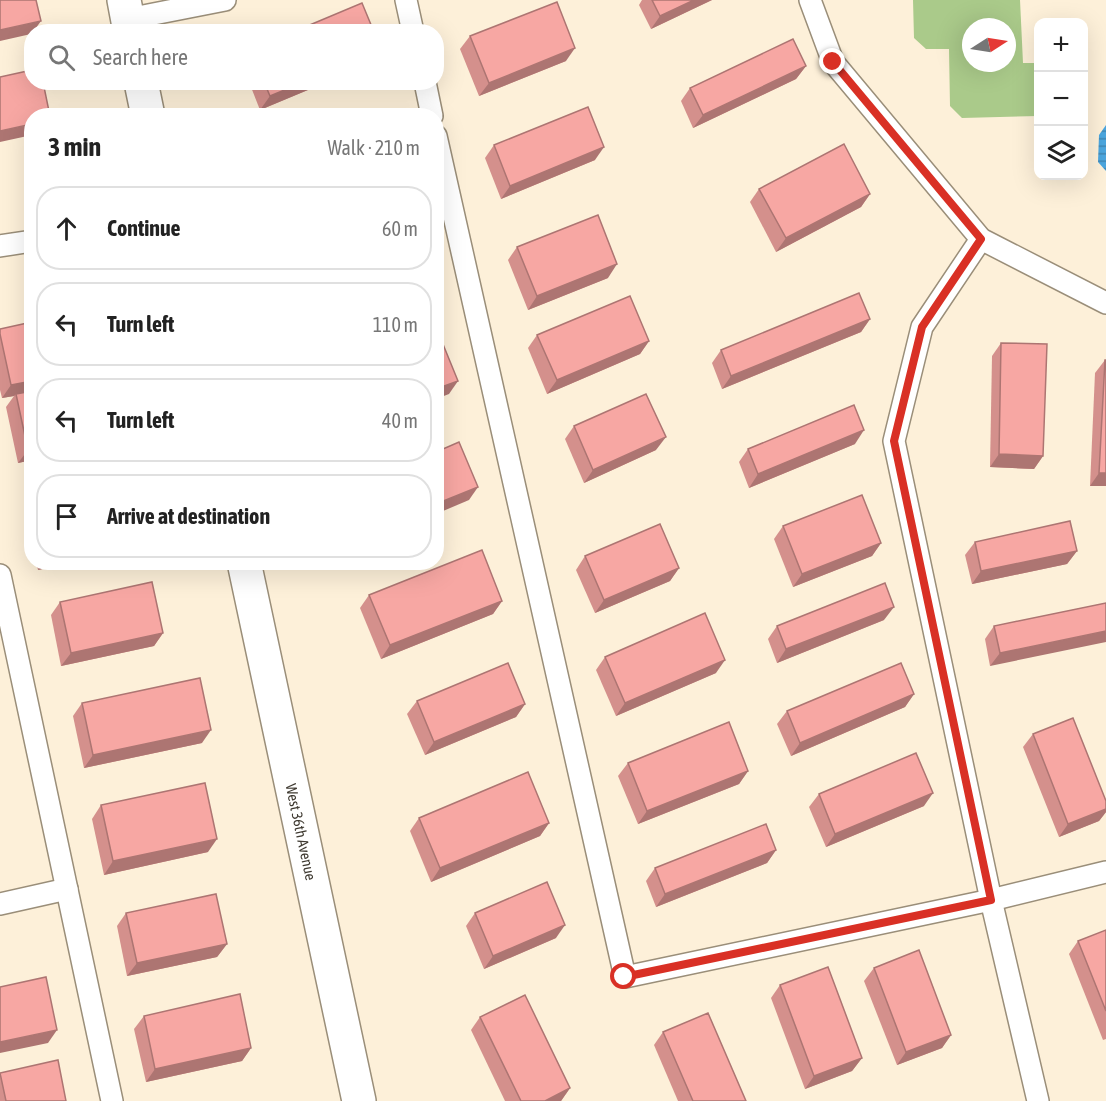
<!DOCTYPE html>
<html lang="en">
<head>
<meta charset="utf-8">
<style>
  :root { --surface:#fff; --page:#f6f6f6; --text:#222; --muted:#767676; --line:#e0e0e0 }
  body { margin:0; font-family:"Asap Condensed",sans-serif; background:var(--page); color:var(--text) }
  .controls { position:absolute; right:18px; top:18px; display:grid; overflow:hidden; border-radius:12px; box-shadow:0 6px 24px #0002 }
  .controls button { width:54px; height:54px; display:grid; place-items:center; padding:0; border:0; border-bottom:2px solid var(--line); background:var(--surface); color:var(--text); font:30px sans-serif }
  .compass { position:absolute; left:962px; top:18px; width:54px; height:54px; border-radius:50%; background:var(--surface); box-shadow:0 6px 24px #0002; rotate:78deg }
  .stop { position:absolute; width:18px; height:18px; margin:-14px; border:4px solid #d93025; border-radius:50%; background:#fff }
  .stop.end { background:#d93025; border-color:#fff; box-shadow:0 2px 6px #0008 }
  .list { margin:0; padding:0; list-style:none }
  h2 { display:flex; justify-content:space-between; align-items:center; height:78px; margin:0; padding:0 24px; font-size:26px }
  h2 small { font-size:20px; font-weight:400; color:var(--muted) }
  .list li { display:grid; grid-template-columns:39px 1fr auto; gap:18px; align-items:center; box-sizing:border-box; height:84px; margin:0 12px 12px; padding:0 12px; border:2px solid var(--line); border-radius:24px }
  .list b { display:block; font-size:22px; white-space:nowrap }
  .list em { font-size:20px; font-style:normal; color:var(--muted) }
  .icon { flex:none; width:33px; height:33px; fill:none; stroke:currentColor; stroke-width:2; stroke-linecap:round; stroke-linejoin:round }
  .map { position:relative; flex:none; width:1106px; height:1101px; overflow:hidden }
  .search { position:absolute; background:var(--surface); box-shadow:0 6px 24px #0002; left:24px; top:24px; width:420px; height:66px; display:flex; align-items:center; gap:15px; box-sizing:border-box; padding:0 21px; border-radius:24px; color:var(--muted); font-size:22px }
  .panel { position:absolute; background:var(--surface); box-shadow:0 6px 24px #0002; left:24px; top:108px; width:420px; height:462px; border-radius:24px }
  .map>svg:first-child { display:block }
  .garden { fill:#aaca8a; fill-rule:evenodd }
  .water { fill:url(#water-rules) }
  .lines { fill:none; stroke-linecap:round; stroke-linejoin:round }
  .service-casing { stroke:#9a8e79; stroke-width:24 }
  .minor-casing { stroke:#9a8e79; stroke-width:36 }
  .service { stroke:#fff; stroke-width:21 }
  .minor { stroke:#fff; stroke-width:33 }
  .wall { fill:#d4908c }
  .shaded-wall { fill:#ad7572 }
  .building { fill:#f7a7a3; stroke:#ad7572; stroke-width:1.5 }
  .route { stroke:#d93025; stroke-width:8 }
  .labels { text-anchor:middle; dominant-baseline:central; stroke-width:6; stroke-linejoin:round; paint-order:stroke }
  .street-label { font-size:15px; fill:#3f3a31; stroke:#fff }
</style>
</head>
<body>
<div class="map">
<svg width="1106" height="1101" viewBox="0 0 1106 1101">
  <defs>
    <pattern id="water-rules" width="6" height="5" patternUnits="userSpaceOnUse" patternTransform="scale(1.5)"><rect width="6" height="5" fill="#4ca6de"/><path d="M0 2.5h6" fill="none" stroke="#4188b5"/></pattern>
  </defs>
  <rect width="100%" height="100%" fill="#fdf0d9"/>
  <path class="garden" d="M913 0H1020L1023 63H1038V116L962 118 950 106 949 49H926L914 38ZM971 27H1007V63H971Z"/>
  <path class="water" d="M1106 125V171L1098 162 1099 135Z"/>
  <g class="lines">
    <defs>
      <g id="service">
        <path d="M406 0 413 32"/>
        <path d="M810 0 833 62 981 239 1106 303"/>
        <path d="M128 19 225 0"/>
        <path d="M425 82 432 116"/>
        <path d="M436 136 625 977 991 900 1106 872"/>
        <path d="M981 239 922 327 894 441 991 900 1038 1101"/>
        <path d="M0 246 32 241"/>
        <path d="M0 575 112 1101"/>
        <path d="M0 904 67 889"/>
      </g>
      <g id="minor">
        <path d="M124 0 130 32"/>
        <path d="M141 82 148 116"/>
        <path d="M244 562 359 1101"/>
      </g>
    </defs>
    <use href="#service" class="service-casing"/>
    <use href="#minor" class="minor-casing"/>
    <use href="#service" class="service"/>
    <use href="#minor" class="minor"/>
  </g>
  <g class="wall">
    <path d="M642 0H712L651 29 639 5Z"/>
    <path d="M470 36 566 61 479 96 460 49Z"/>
    <path d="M806 66 796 79 693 128 681 101 690 88Z"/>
    <path d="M249 82H327L260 110Z"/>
    <path d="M494 145 595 160 501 199 485 158Z"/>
    <path d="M759 189 870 194 861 207 776 252 750 202Z"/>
    <path d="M517 247 608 278 528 310 508 260Z"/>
    <path d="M870 319 861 332 722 389 712 363 721 350Z"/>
    <path d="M32 322V460L18 463 6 407 14 396 2 398 0 390V329Z"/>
    <path d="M537 335 649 341 640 354 547 394 528 348Z"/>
    <path d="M1001 343 1043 456 1034 469 990 467 992 356Z"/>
    <path d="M1105 360 1106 486H1090L1095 373Z"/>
    <path d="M574 426 656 450 584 483 565 439Z"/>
    <path d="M855 444 749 488 739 462 748 449Z"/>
    <path d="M32 508V542L26 516Z"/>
    <path d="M783 526 881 543 872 556 793 587 774 539Z"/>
    <path d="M975 542 1077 551 1067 564 972 584 965 555Z"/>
    <path d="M585 556 679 568 670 581 595 613 576 570Z"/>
    <path d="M36 562H72L38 570Z"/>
    <path d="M369 595 502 601 493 614 381 659 360 608Z"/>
    <path d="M60 602 163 633 154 646 61 666 51 615Z"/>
    <path d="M1106 603 990 666 985 639 994 626Z"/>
    <path d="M884 620 777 663 768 639 777 626Z"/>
    <path d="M605 657 716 673 616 716 596 670Z"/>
    <path d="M914 694 905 707 791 756 777 724 787 711Z"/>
    <path d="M417 701 525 704 516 717 425 755 407 714Z"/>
    <path d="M82 703 202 743 84 768 73 716Z"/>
    <path d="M1033 734 1106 801V812L1099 821 1059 837 1023 747Z"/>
    <path d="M628 763 748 771 739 784 638 824 618 776Z"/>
    <path d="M819 794 924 806 826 847 809 807Z"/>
    <path d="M101 805 208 852 104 875 92 819Z"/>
    <path d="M419 818 549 823 540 836 431 882 410 831Z"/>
    <path d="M776 850 767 863 656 907 646 881 655 868Z"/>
    <path d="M126 913 227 944 217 957 127 976 117 926Z"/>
    <path d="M475 913 556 938 484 969 466 926Z"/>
    <path d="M1106 930V1039L1103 1040 1069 954 1078 941Z"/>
    <path d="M874 968 951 1035 942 1048 897 1065 864 981Z"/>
    <path d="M780 985 862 1058 852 1071 805 1089 771 998Z"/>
    <path d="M144 1016 251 1048 242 1061 146 1082 134 1029Z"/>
    <path d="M480 1017 570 1088 561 1101H505L471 1030Z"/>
    <path d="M663 1032 746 1101H678L654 1045Z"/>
    <path d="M0 1073 66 1101H0Z"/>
  </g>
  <g class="shaded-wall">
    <path d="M694 0H712L651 29 660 16Z"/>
    <path d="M41 21 33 32H32L31 34 0 41V30Z"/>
    <path d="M575 48 566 61 479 96 489 83Z"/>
    <path d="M806 66 796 79 693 128 703 115Z"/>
    <path d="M304 82H327L260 110 270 96Z"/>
    <path d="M32 124V135L0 142V131Z"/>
    <path d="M604 147 595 160 501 199 510 186Z"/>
    <path d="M870 194 861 207 776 252 786 238Z"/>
    <path d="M617 264 608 278 528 310 537 296Z"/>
    <path d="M870 319 861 332 722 389 731 376Z"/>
    <path d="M649 341 640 354 547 394 557 380Z"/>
    <path d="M32 381V392L16 394 14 396 2 398 11 385Z"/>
    <path d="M458 381 449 394 436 399V389Z"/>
    <path d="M864 430 855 444 749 488 758 474Z"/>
    <path d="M666 437 656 450 584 483 593 470Z"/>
    <path d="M32 449V460L18 463 28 450Z"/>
    <path d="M999 454 1043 456 1034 469 990 467Z"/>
    <path d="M1099 473H1106V486H1090Z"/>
    <path d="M478 487 469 500 436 514V504Z"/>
    <path d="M881 543 872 556 793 587 802 574Z"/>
    <path d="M1077 551 1067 564 972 584 981 571Z"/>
    <path d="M43 562H72L38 570Z"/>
    <path d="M679 568 670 581 595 613 604 600Z"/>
    <path d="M502 601 493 614 381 659 390 645Z"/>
    <path d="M894 607 884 620 777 663 786 649Z"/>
    <path d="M1106 631V642L990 666 1000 653Z"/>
    <path d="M163 633 154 646 61 666 71 653Z"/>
    <path d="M725 660 716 673 616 716 625 703Z"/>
    <path d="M914 694 905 707 791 756 800 743Z"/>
    <path d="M525 704 516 717 425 755 434 742Z"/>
    <path d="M211 730 202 743 84 768 93 755Z"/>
    <path d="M748 771 739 784 638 824 647 811Z"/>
    <path d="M933 793 924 806 826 847 835 834Z"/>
    <path d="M1106 809V812L1099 821 1059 837 1068 824Z"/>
    <path d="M549 823 540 836 431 882 440 868Z"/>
    <path d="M217 839 208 852 104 875 113 861Z"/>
    <path d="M776 850 767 863 656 907 665 894Z"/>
    <path d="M565 925 556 938 484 969 493 956Z"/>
    <path d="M227 944 217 957 127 976 137 963Z"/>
    <path d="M57 1030 48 1043 0 1053V1042Z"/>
    <path d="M951 1035 942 1048 897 1065 906 1052Z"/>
    <path d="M251 1048 242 1061 146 1082 155 1069Z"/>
    <path d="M862 1058 852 1071 805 1089 814 1076Z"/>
    <path d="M570 1088 561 1101H545Z"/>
  </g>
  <g class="building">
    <path d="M0 0H36L41 21 0 30Z"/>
    <path d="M652 0H694L660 16Z"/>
    <path d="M557 2 575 48 489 83 470 36Z"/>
    <path d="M362 3 374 32H293Z"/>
    <path d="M793 39 806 66 703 115 690 88Z"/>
    <path d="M32 70V82H43L50 116H32V124L0 131V77Z"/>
    <path d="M264 82H304L270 96Z"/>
    <path d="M588 107 604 147 510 186 494 145Z"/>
    <path d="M844 144 870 194 786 238 759 189Z"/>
    <path d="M598 215 617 264 537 296 517 247Z"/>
    <path d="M859 293 870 319 731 376 721 350Z"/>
    <path d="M630 296 649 341 557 380 537 335Z"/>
    <path d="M32 322V381L11 385 0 334V329Z"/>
    <path d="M438 332 458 381 436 389V333Z"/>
    <path d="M1001 343 1047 344 1043 456 999 454Z"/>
    <path d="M1105 360H1106V473H1099Z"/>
    <path d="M32 391V449L28 450 16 394Z"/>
    <path d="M646 394 666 437 593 470 574 426Z"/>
    <path d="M854 405 864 430 758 474 748 449Z"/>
    <path d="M459 442 478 487 436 504V452Z"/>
    <path d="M862 495 881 543 802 574 783 526Z"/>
    <path d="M1070 521 1077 551 981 571 975 542Z"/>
    <path d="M660 524 679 568 604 600 585 556Z"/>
    <path d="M482 550 502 601 390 645 369 595Z"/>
    <path d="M152 582 163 633 71 653 60 602Z"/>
    <path d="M885 583 894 607 786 649 777 626Z"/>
    <path d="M1106 603V631L1000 653 994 626Z"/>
    <path d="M705 613 725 660 625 703 605 657Z"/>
    <path d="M508 663 525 704 434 742 417 701Z"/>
    <path d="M901 663 914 694 800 743 787 711Z"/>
    <path d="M200 678 211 730 93 755 82 703Z"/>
    <path d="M1073 718 1106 801V809L1068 824 1033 734Z"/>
    <path d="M729 722 748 771 647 811 628 763Z"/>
    <path d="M916 753 933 793 835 834 819 794Z"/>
    <path d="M528 772 549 823 440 868 419 818Z"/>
    <path d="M205 783 217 839 113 861 101 805Z"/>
    <path d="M766 824 776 850 665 894 655 868Z"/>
    <path d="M547 882 565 925 493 956 475 913Z"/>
    <path d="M216 894 227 944 137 963 126 913Z"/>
    <path d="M1106 930V1011L1078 941Z"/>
    <path d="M919 950 951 1035 906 1052 874 968Z"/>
    <path d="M828 967 862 1058 814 1076 780 985Z"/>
    <path d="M46 977 57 1030 0 1042V987Z"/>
    <path d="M240 994 251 1048 155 1069 144 1016Z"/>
    <path d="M525 995 570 1088 545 1101H521L480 1017Z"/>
    <path d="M708 1013 746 1101H693L663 1032Z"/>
    <path d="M58 1060 66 1101H6L0 1073Z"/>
  </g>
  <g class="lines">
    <path class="route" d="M624 977 991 900 894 441 922 327 981 239 833 62"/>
  </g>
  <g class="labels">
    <g class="street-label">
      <text transform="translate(301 832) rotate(78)">West 36th Avenue</text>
    </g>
  </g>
</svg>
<div class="controls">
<button>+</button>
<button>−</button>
<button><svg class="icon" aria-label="layers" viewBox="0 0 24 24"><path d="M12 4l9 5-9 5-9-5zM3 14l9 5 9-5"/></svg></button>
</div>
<svg class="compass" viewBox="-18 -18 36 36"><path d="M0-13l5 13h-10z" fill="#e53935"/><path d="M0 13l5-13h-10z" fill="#767676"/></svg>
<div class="stop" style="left:624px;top:977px"></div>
<div class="stop end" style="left:833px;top:62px"></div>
<div class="search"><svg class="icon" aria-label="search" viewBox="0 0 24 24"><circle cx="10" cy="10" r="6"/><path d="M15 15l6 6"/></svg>Search here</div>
<section class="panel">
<h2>3 min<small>Walk · 210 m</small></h2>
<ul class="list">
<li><svg class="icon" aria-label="ahead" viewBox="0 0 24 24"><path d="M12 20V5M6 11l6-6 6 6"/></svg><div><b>Continue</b></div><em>60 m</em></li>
<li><svg class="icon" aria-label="left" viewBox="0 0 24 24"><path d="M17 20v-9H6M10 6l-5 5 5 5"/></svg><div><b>Turn left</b></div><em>110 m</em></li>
<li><svg class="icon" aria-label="left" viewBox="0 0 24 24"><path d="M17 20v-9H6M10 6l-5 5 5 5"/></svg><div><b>Turn left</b></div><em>40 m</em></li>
<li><svg class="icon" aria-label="arrive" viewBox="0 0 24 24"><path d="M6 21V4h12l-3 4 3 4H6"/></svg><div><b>Arrive at destination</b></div></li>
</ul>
</section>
</div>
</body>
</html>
